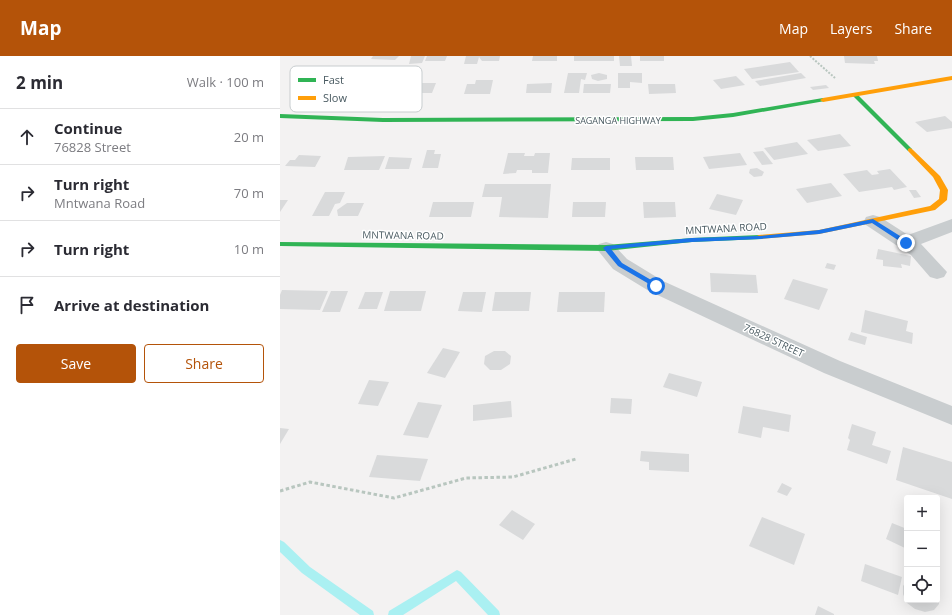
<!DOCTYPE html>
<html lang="en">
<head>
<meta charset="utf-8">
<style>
  :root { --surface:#fff; --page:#f7f7f7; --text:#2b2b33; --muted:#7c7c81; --line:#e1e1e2; --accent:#b45309 }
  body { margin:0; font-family:"Open Sans",sans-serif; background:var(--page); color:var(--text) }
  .controls { position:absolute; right:12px; bottom:12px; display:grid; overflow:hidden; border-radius:4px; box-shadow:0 4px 16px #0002 }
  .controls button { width:36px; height:36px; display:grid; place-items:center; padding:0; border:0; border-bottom:1px solid var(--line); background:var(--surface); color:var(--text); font:20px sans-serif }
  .stop { position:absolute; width:12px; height:12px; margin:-9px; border:3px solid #1a73e8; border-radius:50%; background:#fff }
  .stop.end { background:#1a73e8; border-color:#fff; box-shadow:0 1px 4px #0008 }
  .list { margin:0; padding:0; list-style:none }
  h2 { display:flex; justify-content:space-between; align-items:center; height:52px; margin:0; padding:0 16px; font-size:17px }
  h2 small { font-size:13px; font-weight:400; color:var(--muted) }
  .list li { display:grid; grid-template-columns:26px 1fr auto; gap:12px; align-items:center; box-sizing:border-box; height:56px; padding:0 16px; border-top:1px solid var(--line) }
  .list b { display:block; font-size:15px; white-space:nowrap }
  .list p { margin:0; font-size:13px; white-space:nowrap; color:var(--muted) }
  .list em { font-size:13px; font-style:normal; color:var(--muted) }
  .actions { display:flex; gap:8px; padding:12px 16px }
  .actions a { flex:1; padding:9px 0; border:1px solid var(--accent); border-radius:4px; text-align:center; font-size:14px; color:var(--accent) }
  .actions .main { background:var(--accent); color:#fff }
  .icon { flex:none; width:22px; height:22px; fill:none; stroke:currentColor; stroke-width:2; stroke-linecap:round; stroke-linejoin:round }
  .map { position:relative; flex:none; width:672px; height:559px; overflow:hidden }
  header { display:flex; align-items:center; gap:24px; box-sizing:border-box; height:56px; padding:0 20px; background:var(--accent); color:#fff }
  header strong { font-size:19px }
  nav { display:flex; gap:22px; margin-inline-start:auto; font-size:14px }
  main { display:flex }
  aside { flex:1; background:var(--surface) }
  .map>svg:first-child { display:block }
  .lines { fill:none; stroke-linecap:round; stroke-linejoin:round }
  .stream { fill:#aaf0f2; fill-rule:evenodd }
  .building { fill:#d9dadb }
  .path-far1 { stroke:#b8c6bf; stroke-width:2; stroke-dasharray:2 1.5; stroke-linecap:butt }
  .path { stroke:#b8c6bf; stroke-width:3; stroke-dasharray:3.5 2.5; stroke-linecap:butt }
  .street { fill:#c9cdcf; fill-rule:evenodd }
  .fast { fill:#30b455; fill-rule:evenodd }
  .slow { fill:#ff9f0a; fill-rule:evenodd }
  .route { fill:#1a73e8 }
  .labels { text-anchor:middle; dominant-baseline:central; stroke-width:3; stroke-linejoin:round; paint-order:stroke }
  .far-street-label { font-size:9px; fill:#485960; stroke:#fff }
  .street-label { font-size:10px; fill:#485960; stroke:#fff }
  .key { fill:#fff; stroke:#c8cdcf; stroke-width:1 }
  .key-label { font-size:11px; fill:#485960 }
</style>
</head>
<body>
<header>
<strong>Map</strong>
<nav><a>Map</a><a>Layers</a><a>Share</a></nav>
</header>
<main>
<aside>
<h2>2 min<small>Walk · 100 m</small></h2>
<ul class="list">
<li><svg class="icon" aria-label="ahead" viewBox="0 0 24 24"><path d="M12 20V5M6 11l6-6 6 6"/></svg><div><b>Continue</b><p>76828 Street</p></div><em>20 m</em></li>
<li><svg class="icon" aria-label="right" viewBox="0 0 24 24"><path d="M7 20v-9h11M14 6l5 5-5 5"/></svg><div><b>Turn right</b><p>Mntwana Road</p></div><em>70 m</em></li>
<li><svg class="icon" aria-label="right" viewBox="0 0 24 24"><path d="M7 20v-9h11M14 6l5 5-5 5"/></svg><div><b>Turn right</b></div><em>10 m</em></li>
<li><svg class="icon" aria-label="arrive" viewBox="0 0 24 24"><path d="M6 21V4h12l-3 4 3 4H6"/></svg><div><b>Arrive at destination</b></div></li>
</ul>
<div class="actions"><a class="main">Save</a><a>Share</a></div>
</aside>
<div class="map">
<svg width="672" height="559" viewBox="0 0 672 559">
  <rect width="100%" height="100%" fill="#f3f2f2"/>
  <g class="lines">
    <g class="stream">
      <path d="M0 484 4 486 30 511 93 555 94 559H80L22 517 0 496Z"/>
      <path d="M177 514 181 516 219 555 220 559H208L176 525 123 559H108L109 555Z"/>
    </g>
  </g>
  <g class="building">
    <path d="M93 0H119L115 4 91 3Z"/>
    <path d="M131 0H145L142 7 129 8Z"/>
    <path d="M147 0H167L165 5H145Z"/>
    <path d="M186 0H220L219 5H202L199 1 197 8H184Z"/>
    <path d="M253 0H277V5H252Z"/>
    <rect x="294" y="0" width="40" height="5"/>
    <path d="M339 0H351L352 10H340Z"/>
    <rect x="360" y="0" width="24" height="5"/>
    <path d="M564 0H597L598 5H594L595 8 565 7Z"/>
    <path d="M510 6 519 16 472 23 464 13Z"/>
    <path d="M288 17H307L305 24 301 23 299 37H284Z"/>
    <path d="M319 17 327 19V23L318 25 312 23 311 19Z"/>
    <path d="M338 17H362V27L350 26V32H338Z"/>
    <path d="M521 17 526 22 480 30 475 25Z"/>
    <path d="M456 20 465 29 441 33 433 24Z"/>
    <path d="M196 24H213L210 38H184L187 28H195Z"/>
    <path d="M131 27H156L152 37H127Z"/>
    <path d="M272 27 271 37H246L247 28Z"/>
    <path d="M304 28H331L330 37H303Z"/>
    <path d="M368 28H395L396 37 369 38Z"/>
    <path d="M546 29 549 32 533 34 530 31Z"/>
    <path d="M665 60 672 66V72L647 76 635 66Z"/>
    <path d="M560 78 571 90 538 95 527 84Z"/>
    <path d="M517 86 528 98 494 104 484 92Z"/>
    <path d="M147 94H155L154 98H161L158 112H142Z"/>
    <path d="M483 95 493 108 482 109 473 96Z"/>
    <path d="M228 97H245L244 100H254L255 97H270L268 117H252V114H237L236 117 223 118Z"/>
    <path d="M460 97 467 109 429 113 423 101Z"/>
    <path d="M19 99 41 100 35 111 5 110 10 104H15Z"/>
    <path d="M105 100 99 114H64L68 101Z"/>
    <path d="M109 101 132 102 129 113H105Z"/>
    <path d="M355 101H393L394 114H356Z"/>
    <path d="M292 102H330V114H291Z"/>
    <path d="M477 112 484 116 482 120 474 121 469 117 470 113Z"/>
    <path d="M610 113 627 131 614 134 612 131 579 136 563 118 587 114 592 119 599 118 597 115Z"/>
    <path d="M551 127 562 140 527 147 516 133Z"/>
    <path d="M205 128H271L268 162 219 161 222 141H202Z"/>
    <path d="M629 134H636L641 141 634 142Z"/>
    <path d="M45 136H65L60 147 55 148 49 160H32Z"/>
    <path d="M437 138 463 144 456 159 429 153Z"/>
    <path d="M0 144H8L0 156Z"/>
    <path d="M153 146H194L191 161H149Z"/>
    <path d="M293 146H326L325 161H292Z"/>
    <path d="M363 146H395L396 161 364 162Z"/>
    <path d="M67 147H84L78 160H58L57 154Z"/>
    <path d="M598 193 631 200 630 210 621 208 622 212 603 210V204L596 203Z"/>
    <path d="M547 207 556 209 554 214 545 212Z"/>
    <path d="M430 217 476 219 478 237 431 236Z"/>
    <path d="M513 223 548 233 539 254 504 243Z"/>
    <path d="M2 234 48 235 40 254 0 253V239Z"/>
    <path d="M51 235H68L60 256H42Z"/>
    <path d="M110 235H146L141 255H104Z"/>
    <path d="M85 236H103L97 253H78Z"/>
    <path d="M183 236H206L202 256 178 255Z"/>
    <path d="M215 236H251L249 255H212Z"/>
    <path d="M279 236H325L324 256H277Z"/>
    <path d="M585 254 628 265 626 275 633 277 632 288 581 276Z"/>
    <path d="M571 276 587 281 585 289 568 284Z"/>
    <path d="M163 292 180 296 165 322 147 317Z"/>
    <path d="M214 295H225L231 300 230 308 221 314H210L204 308 205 300Z"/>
    <path d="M389 317 422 326 417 341 383 331Z"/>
    <path d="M89 324 109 326 98 350 78 348Z"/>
    <path d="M331 342 352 343 351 358 330 357Z"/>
    <path d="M231 345 232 361 193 365V349Z"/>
    <path d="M138 346 162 349 148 382 123 379Z"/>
    <path d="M463 350 511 359 509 376 483 371 481 382 458 377Z"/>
    <path d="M572 368 596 376 592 389 611 395 607 408 567 394 570 384 568 382Z"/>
    <path d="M0 372 9 373 0 388Z"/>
    <path d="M623 391 672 406V443L616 424Z"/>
    <path d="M361 395 409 398V416L369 414V406L360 405Z"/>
    <path d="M97 399 148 403 140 425 89 421Z"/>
    <path d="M502 427 512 432 507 440 497 436Z"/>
    <path d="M232 454 255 468 243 484 219 469Z"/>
    <path d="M482 461 525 478 514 509 469 490Z"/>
    <path d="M612 467 627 473V493L606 483Z"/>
    <path d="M585 508 622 521 618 539 581 525Z"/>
    <path d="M627 525V544H657V536L659 540V548L654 554 645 556 635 553 627 547 623 538V530Z"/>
    <path d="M538 550 554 558V559H535Z"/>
  </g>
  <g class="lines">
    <path class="path-far1" d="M530 0 555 22"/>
    <path class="path" d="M0 435 30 426 114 442 186 422 233 421 296 403"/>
    <g class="street">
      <path d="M593 159 600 161 628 179 672 163V176L641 188 667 216 664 221 657 223 650 221 631 199 586 169 584 165 586 161Z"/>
      <path d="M326 186 333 188 347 203 383 225 560 305 672 350V369L544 317 369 235 333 213 316 192 319 188Z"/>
    </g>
    <g class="fast">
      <path d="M572 37H576L632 93V95H628L572 39Z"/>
      <path d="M543 42 546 44 545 45 453 61 413 65 103 66 0 62V58L103 62 413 61 453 57Z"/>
      <path d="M479 179H482L483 181 482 183 412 186 326 195 0 190V186L326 189 412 182Z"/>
    </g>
    <g class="slow">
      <path d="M672 20V24L543 46 540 44 543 42Z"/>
      <path d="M630 92 632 93 660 120 668 134 667 144 655 154 539 178 479 183 475 181 479 179 539 174 650 150 659 143 660 134 653 121 628 95V93Z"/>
    </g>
  </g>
  <path class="route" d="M593 163 628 185V188H624L592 167 539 178 480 183 412 186 331 193 342 207 378 228 379 230 376 232 338 210 323 192 326 190 412 182 480 180 539 174Z"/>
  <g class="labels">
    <g class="far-street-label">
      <text x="338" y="64">SAGANGA HIGHWAY</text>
    </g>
    <g class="street-label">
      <text transform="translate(446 172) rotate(-3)">MNTWANA ROAD</text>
      <text transform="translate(123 179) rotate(1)">MNTWANA ROAD</text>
      <text transform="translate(494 284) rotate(25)">76828 STREET</text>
    </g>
  </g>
  <rect x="10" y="10" width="132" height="46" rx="6" class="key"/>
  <rect x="18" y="22" width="18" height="4" fill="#30b455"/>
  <rect x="18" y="40" width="18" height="4" fill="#ff9f0a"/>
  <g class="key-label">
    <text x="43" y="28">Fast</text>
    <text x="43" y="46">Slow</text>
  </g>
</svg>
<div class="controls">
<button>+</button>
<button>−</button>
<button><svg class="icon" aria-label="locate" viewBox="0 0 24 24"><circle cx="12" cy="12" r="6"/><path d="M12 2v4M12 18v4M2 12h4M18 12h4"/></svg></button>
</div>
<div class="stop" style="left:376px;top:230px"></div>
<div class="stop end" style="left:626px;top:187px"></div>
</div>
</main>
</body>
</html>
